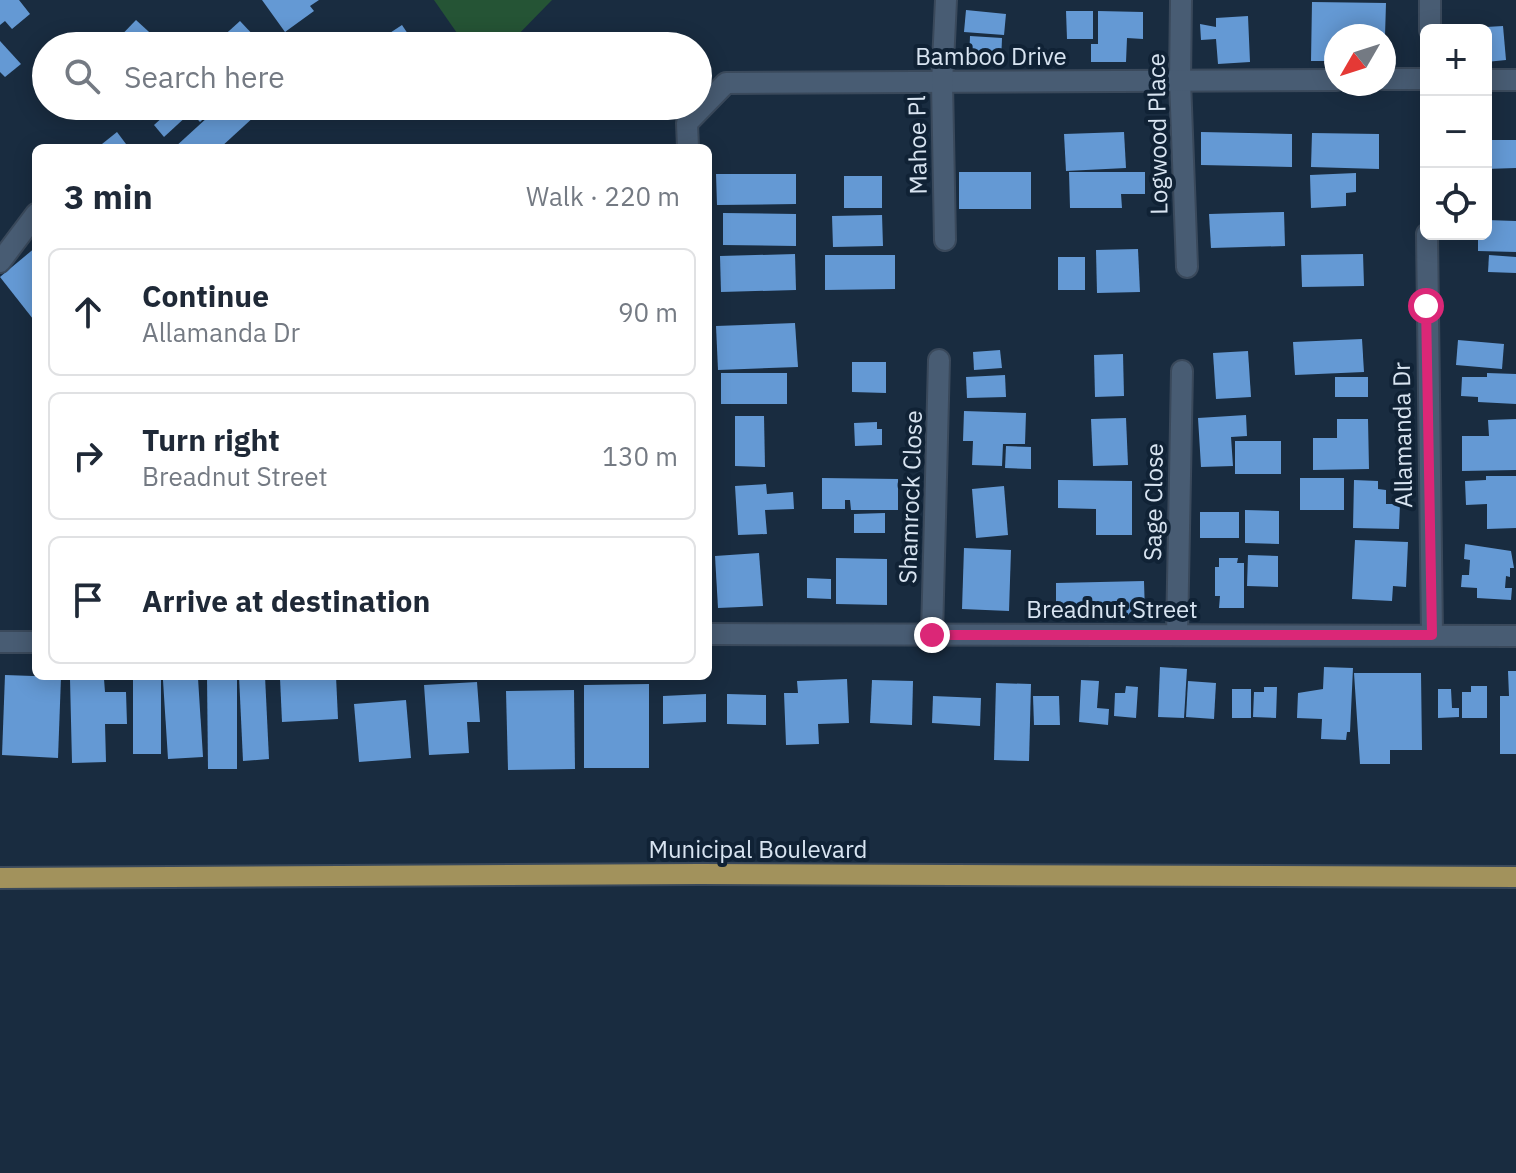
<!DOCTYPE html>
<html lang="en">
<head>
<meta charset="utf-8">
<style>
  :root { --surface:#fff; --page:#f2f2f3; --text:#1f2937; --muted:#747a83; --line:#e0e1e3 }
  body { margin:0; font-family:"IBM Plex Sans",sans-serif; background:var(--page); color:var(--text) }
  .controls { position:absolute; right:24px; top:24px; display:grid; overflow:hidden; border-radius:12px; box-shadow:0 4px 20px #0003 }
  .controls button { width:72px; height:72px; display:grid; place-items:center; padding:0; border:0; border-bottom:2px solid var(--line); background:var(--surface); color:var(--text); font:40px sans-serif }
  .compass { position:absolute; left:1324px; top:24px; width:72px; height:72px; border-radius:50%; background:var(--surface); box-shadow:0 4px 20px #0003; rotate:231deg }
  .stop { position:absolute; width:24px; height:24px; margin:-18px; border:6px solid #db2777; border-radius:50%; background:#fff }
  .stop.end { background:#db2777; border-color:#fff; box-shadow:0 2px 8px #0008 }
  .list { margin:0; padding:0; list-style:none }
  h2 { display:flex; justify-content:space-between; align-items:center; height:104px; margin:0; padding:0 32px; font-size:34px }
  h2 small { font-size:26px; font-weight:400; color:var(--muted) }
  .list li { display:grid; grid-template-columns:52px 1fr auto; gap:24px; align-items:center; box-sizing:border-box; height:128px; margin:0 16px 16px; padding:0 16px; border:2px solid var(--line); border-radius:12px }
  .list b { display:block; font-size:30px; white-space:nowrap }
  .list p { margin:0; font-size:26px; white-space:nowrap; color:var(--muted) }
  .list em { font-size:26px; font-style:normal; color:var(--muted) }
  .icon { flex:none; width:44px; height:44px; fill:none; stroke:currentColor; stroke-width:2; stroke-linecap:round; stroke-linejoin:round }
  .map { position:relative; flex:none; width:1516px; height:1173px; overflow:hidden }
  .search { position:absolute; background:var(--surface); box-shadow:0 4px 20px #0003; left:32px; top:32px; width:680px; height:88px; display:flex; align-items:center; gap:20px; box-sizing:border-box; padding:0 28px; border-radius:44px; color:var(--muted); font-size:30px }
  .panel { position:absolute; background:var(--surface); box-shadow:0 4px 20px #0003; left:32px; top:144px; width:680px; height:536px; border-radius:12px }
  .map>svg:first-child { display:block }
  .green { fill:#255435 }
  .building { fill:#6499d4 }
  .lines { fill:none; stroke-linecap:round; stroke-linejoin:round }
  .minor-casing { stroke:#3a495b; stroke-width:24 }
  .major-casing { stroke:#3a495b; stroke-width:24 }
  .minor { stroke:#485c73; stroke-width:20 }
  .major { stroke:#a2925c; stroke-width:20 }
  .route { stroke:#db2777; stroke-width:10 }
  .labels { text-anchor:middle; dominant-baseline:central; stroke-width:8; stroke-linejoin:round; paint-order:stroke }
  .street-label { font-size:24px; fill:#d8e4f1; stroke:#102235 }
</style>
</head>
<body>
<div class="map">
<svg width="1516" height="1173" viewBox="0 0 1516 1173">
  <rect width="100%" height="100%" fill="#192c40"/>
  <path class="green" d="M434 0H552L507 46H466Z"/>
  <g class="building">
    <path d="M0 0H19L30 14 12 29 5 21 0 25Z"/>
    <path d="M262 0H319L310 6 314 11 285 32Z"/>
    <path d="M1312 2 1386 3 1385 36H1336V61H1311Z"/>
    <path d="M966 10 1006 14 1004 35 964 32Z"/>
    <path d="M1066 11H1093V39H1067Z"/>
    <path d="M1098 11 1143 12V39L1127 38 1126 62H1091V44H1098Z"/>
    <path d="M1248 16 1250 62 1218 64 1216 39 1201 40 1200 24 1216 27V18Z"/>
    <path d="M136 20 160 42 156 46H111Z"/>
    <path d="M240 21 258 40 252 46H224L219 40Z"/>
    <path d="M402 25 416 46H379L376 42Z"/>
    <path d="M1503 26 1506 60 1486 62V27Z"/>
    <path d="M970 36 1002 38 1001 64 969 63Z"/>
    <path d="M0 41 21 64 5 77 0 72Z"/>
    <path d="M175 106H181L189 114 164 137 154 125Z"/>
    <path d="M185 106H217L200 122Z"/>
    <path d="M220 106H250L257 114 220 148H174Z"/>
    <path d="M280 106H306L290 119Z"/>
    <path d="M117 132 126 144 122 148H105L102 144Z"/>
    <path d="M1124 132 1126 168 1066 171 1064 134Z"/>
    <path d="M1201 132 1292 134V167L1201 165Z"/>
    <path d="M1312 133 1379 134V169L1311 167Z"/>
    <path d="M1486 140H1516V168L1486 169Z"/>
    <rect x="959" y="172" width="72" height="37"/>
    <path d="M1069 172H1145V194H1121L1122 208H1070Z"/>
    <path d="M1356 173V192L1346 193V206L1311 208 1310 175Z"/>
    <path d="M716 174H796V204L717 205Z"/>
    <rect x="844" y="176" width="38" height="32"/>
    <path d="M1284 212 1285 246 1211 248 1209 214Z"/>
    <path d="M723 213 796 214V246L723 245Z"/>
    <path d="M882 215 883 246 833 247 832 216Z"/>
    <path d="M1486 220 1516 221V252L1478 251V234H1486Z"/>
    <path d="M36 247V317L33 319 0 277Z"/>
    <path d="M1138 249 1140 292 1097 293 1096 250Z"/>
    <path d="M795 254 796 290 721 292 720 256Z"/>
    <path d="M1363 254 1364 286 1302 287 1301 255Z"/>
    <path d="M825 255H895V289L825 290Z"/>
    <path d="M1489 255 1516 257V273L1488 272Z"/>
    <rect x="1058" y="257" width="27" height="33"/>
    <path d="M795 323 798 367 718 370 716 326Z"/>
    <path d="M1362 339 1364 372 1295 375 1293 342Z"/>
    <path d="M1458 340 1504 344 1502 369 1456 365Z"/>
    <path d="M1000 350 1002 368 974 370 973 352Z"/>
    <path d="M1248 351 1251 397 1216 399 1213 353Z"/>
    <path d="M1123 354 1124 396 1095 397 1094 355Z"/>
    <path d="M852 362H886V393L852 392Z"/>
    <rect x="721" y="373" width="66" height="31"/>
    <path d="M1487 373 1516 374V404L1478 402V397L1461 396 1462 377H1487Z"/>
    <path d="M1005 375 1006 397 967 398 966 377Z"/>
    <rect x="1335" y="377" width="33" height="20"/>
    <path d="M964 411 1026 413 1025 444H1003L1002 466 972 465 973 441H963Z"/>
    <path d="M1246 415 1247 436 1231 437 1233 466 1201 467 1198 418Z"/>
    <path d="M735 416H764L765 467 735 466Z"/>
    <path d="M1126 418 1128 465 1093 466 1091 419Z"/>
    <path d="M1337 419H1368L1369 469 1313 470V438H1337Z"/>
    <path d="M1516 419V470L1462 471V436H1489L1488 420Z"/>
    <path d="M877 422V429H882V445L855 446 854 423Z"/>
    <rect x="1235" y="441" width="46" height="33"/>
    <path d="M1006 446 1031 447V469L1005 468Z"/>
    <path d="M1486 476H1516V528L1487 529V504L1466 505 1465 481 1486 480Z"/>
    <path d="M822 478 898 479V510H851L850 500H845V509H822Z"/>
    <rect x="1300" y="478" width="44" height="32"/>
    <path d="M1058 480 1132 481V535H1096V509L1058 508Z"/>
    <path d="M1354 480 1378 481V489L1386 490V504H1400L1399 529 1353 528Z"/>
    <path d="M766 484 767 494 793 492 794 509 765 510 767 534 738 535 735 486Z"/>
    <path d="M1004 486 1008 535 976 538 972 489Z"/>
    <path d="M1245 510 1279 511V544L1245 543Z"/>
    <rect x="1200" y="512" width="39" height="26"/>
    <path d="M885 513V533H854V514Z"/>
    <path d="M1355 540 1408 542 1406 587 1393 586 1392 601 1352 599Z"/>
    <path d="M1465 544 1511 551 1514 568H1510V577L1506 576 1505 588H1512L1511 600 1477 598V588L1461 587 1462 575H1469L1470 560 1464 559Z"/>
    <path d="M964 548 1011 550 1009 611 962 609Z"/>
    <path d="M759 553 763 606 718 608 715 556Z"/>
    <path d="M1248 555 1278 556V587L1247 586Z"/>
    <path d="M836 558 887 559V605L836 604Z"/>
    <path d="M1219 558H1238L1237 563H1244V608H1219L1220 596H1215V567H1219Z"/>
    <path d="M807 578 831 579V599L807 598Z"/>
    <path d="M1144 581 1145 615 1056 616V583Z"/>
    <path d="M1160 667 1187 669 1184 718 1158 717Z"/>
    <path d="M1324 667 1353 668 1350 732H1347L1346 740 1321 739 1322 719 1297 718 1298 693 1323 689Z"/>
    <path d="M1508 671H1516V754H1500V696H1509Z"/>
    <path d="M1354 673H1421L1422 750H1390V764H1360Z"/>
    <path d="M5 675 61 677 58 758 2 755Z"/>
    <rect x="133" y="676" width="28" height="78"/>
    <path d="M207 676H237V769H208Z"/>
    <path d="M239 676H265L269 759 243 761Z"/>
    <path d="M336 676 338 719 282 722 280 678Z"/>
    <path d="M198 678 203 757 168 759 163 680Z"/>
    <path d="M70 679H104L105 692H126L127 724H105L106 762 72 763Z"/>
    <path d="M847 679 849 723 818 724 819 744 786 745 784 693H798L797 681Z"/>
    <path d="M872 680 913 681 912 725 870 723Z"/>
    <path d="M1081 680 1099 681 1097 708 1109 709 1108 725 1079 722Z"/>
    <path d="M1188 681 1216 683 1214 719 1186 717Z"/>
    <path d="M477 682 480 722H467L469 753 429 755 424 685Z"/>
    <path d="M996 683 1031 684 1029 761 994 760Z"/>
    <path d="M649 684V768H584V685Z"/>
    <path d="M1126 686 1138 687 1136 718 1114 716 1115 693H1125Z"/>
    <path d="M1471 686H1487V718H1462V692H1471Z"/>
    <path d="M1264 687H1277L1276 718 1253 717 1254 692H1264Z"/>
    <rect x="1232" y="689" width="19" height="29"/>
    <path d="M1438 689H1451L1452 708H1459V717L1438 718Z"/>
    <path d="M574 690 575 769 508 770 506 691Z"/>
    <path d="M706 694V722L663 724V696Z"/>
    <path d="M727 694 766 695V725L727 724Z"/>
    <path d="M933 696 981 698 980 726 932 723Z"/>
    <path d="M1033 696H1059L1060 725H1034Z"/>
    <path d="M406 700 411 758 359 762 354 704Z"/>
  </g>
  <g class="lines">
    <defs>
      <g id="minor">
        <path d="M1181 0 1180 81 1187 267"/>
        <path d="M1430 30V0"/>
        <path d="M1384 79H1426"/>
        <path d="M1486 80H1516"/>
        <path d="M688 148 687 123 726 83 1336 80"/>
        <path d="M1427 234 1432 635"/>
        <path d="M945 240 942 83 946 0"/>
        <path d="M0 262 36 214"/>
        <path d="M708 634 1516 636"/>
        <path d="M932 635 939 360"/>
        <path d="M1177 635 1182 371"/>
        <path d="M0 642H36"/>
      </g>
      <path id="major" d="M0 878 700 874 1516 877"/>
    </defs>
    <use href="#minor" class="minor-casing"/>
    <use href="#major" class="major-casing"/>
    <use href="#minor" class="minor"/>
    <use href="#major" class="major"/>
  </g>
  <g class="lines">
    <path class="route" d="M932 635H1432L1426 306"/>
  </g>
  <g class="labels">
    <g class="street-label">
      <text x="991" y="56">Bamboo Drive</text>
      <text transform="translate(1157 134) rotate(-91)">Logwood Place</text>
      <text transform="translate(917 145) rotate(-91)">Mahoe Pl</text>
      <text transform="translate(1402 435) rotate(-91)">Allamanda Dr</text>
      <text transform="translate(910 497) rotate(-88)">Shamrock Close</text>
      <text transform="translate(1153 502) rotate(-89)">Sage Close</text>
      <text x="1112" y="609">Breadnut Street</text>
      <text x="758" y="849">Municipal Boulevard</text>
    </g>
  </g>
</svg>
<div class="controls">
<button>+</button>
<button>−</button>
<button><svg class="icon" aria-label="locate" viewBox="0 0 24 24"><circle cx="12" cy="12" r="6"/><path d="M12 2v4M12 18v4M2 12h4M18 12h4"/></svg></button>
</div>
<svg class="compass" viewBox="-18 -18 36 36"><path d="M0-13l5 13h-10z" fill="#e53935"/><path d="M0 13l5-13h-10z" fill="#747a83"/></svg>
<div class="stop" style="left:1426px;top:306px"></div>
<div class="stop end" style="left:932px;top:635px"></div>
<div class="search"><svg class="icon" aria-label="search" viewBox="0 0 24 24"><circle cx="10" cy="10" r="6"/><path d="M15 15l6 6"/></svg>Search here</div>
<section class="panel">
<h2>3 min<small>Walk · 220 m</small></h2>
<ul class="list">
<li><svg class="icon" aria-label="ahead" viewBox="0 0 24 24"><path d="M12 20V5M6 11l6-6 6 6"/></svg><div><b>Continue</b><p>Allamanda Dr</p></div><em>90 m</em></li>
<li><svg class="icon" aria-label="right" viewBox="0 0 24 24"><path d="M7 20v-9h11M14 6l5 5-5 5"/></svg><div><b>Turn right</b><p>Breadnut Street</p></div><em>130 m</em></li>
<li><svg class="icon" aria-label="arrive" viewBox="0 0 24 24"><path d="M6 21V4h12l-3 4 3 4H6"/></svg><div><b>Arrive at destination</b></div></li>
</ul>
</section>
</div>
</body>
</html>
